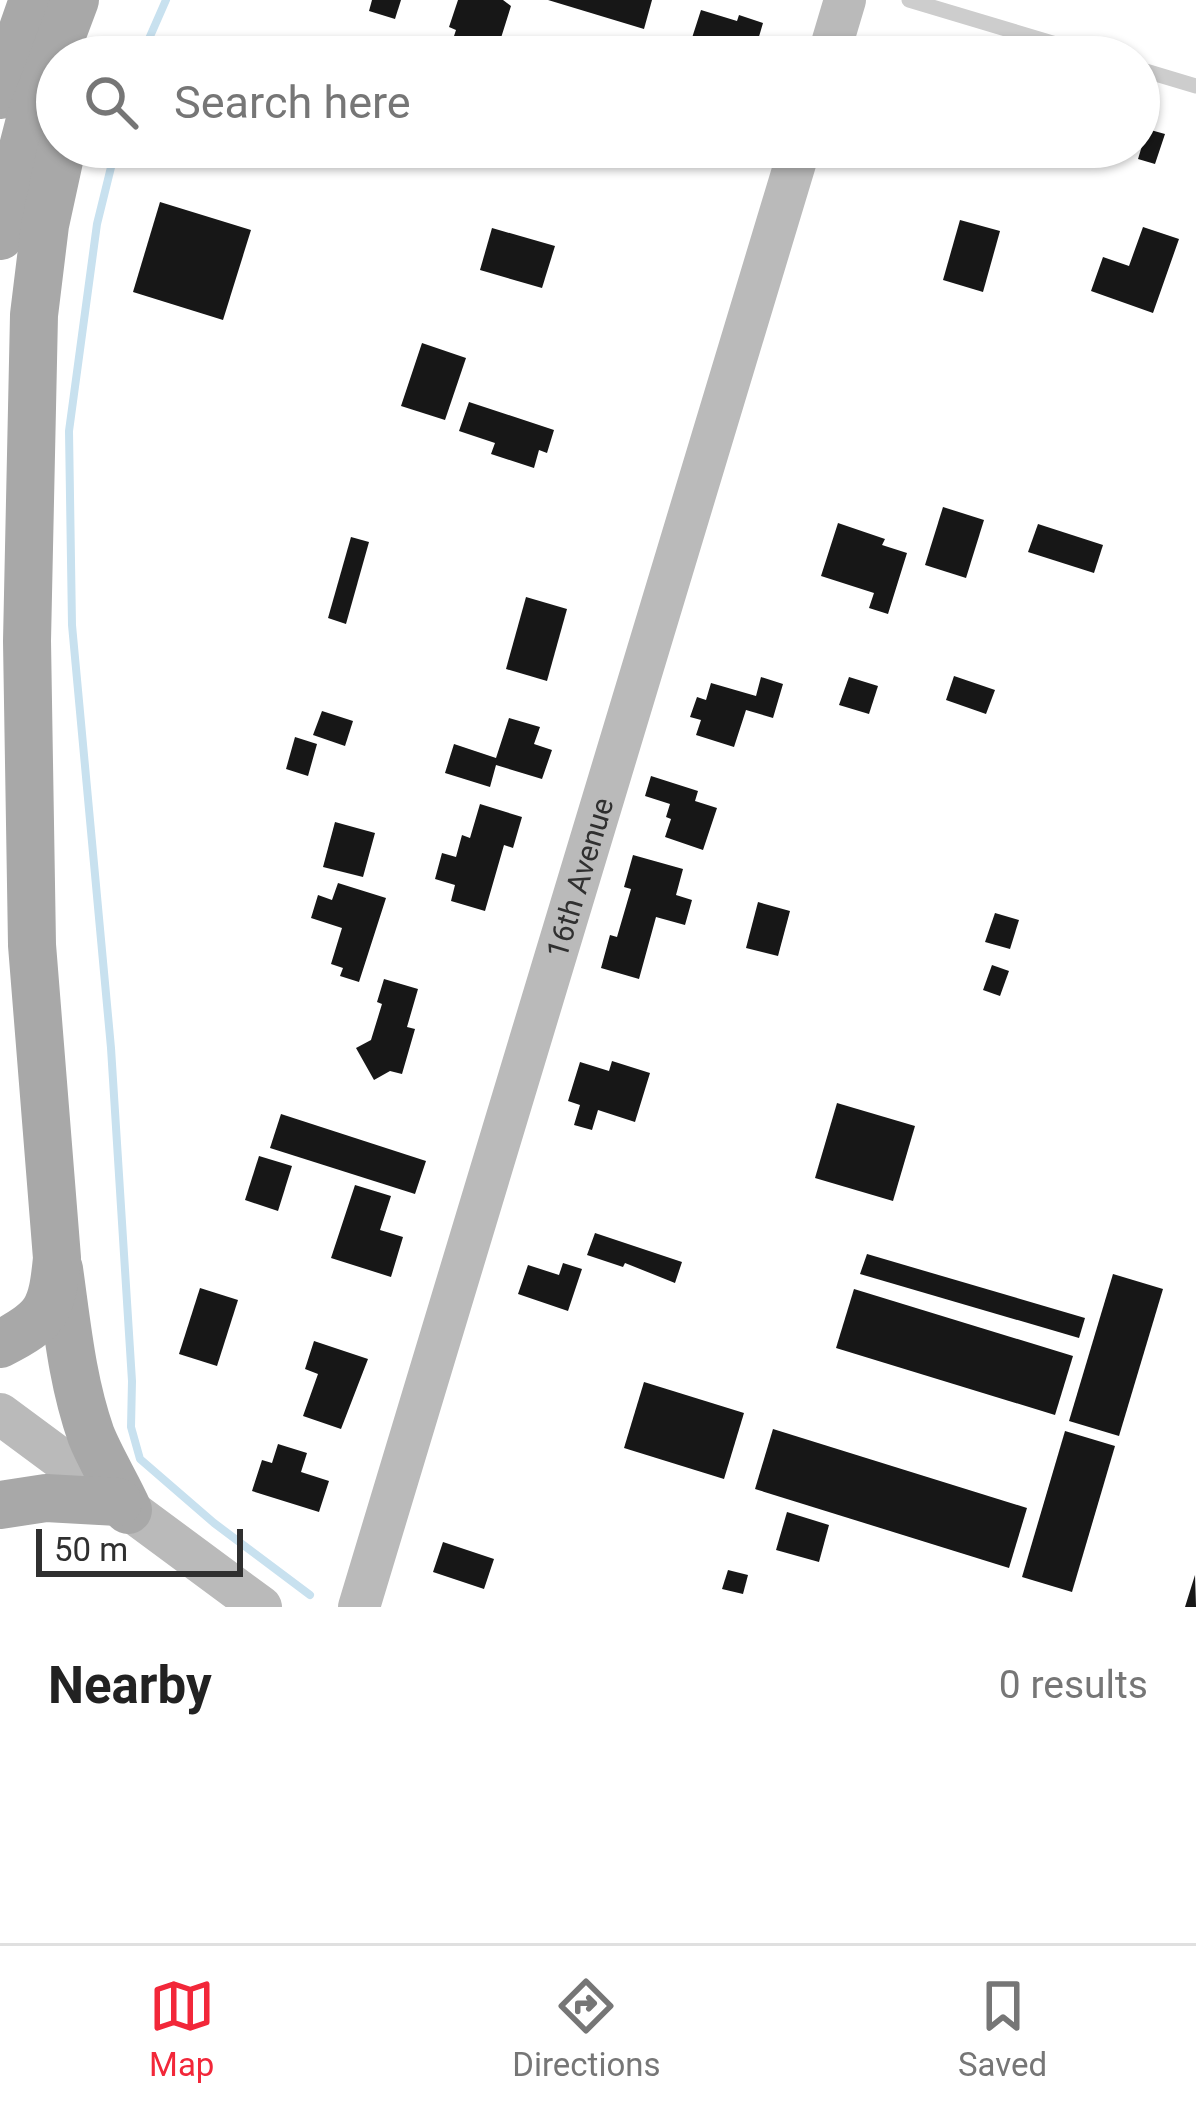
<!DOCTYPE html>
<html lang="en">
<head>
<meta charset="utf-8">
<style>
  :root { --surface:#fff; --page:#f2f2f2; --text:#222; --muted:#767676; --line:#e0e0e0; --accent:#f22739 }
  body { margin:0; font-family:Roboto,sans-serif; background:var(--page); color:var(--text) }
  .scale { position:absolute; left:36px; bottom:30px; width:207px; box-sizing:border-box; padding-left:12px; border:6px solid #303030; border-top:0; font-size:33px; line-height:42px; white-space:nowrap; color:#303030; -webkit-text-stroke:9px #fff; paint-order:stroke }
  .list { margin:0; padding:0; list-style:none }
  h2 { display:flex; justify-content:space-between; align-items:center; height:156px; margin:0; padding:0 48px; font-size:51px }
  h2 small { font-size:39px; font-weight:400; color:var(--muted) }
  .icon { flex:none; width:66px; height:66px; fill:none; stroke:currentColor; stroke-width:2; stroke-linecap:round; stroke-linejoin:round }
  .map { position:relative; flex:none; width:1196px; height:1607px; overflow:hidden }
  .search { position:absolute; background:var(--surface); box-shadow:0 3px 9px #0004; left:36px; right:36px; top:36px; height:132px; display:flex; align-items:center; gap:30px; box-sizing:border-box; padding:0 42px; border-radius:66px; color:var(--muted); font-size:45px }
  .sheet { height:336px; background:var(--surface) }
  nav { display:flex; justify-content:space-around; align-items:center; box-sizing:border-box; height:168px; border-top:3px solid var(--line); background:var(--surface); font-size:33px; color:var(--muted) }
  nav a { display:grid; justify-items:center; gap:6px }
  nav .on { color:var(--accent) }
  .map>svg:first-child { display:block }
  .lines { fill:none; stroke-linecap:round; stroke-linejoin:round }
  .stream { stroke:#c8e1ef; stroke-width:8 }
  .building { fill:#171717 }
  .lane { stroke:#cdcdcd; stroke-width:15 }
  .secondary { stroke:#bababa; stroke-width:42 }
  .primary { stroke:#a8a8a8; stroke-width:48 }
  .labels { text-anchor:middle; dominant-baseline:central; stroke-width:12; stroke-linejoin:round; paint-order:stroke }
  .street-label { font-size:30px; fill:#303030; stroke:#fff }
</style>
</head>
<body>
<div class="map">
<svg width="1196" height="1607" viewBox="0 0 1196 1607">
  <rect width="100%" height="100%" fill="#fff"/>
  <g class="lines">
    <g class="stream">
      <path d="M141 57 166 0"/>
      <path d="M116 147 97 224 69 431 72 625 111 1048 132 1381 131 1427 140 1459 214 1523 310 1595"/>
    </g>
  </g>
  <g class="building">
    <path d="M372 0H401L395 19 369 11Z"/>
    <path d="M458 0H503L511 6 495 57H447L456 30 449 27Z"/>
    <path d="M548 0H652L644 29Z"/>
    <path d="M701 10 737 21 739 15 763 23 753 57H727L728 52 691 41Z"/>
    <path d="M1147 129 1165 134 1155 164 1138 159Z"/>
    <path d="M160 202 251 230 223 320 133 292Z"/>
    <path d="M960 220 1000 231 983 292 943 280Z"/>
    <path d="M1143 227 1179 239 1153 313 1091 291 1103 257 1129 266Z"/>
    <path d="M492 228 555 246 542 288 480 270Z"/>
    <path d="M422 343 466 358 445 420 401 406Z"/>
    <path d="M469 402 554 430 547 453 539 450 534 468 491 454 495 443 459 431Z"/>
    <path d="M943 507 984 520 966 578 925 565Z"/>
    <path d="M838 523 885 539 882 545 907 553 888 614 869 608 874 593 821 576Z"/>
    <path d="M1038 524 1103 545 1094 573 1028 552Z"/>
    <path d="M351 537 369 542 346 624 328 618Z"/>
    <path d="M526 597 567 609 547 681 506 669Z"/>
    <path d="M954 676 995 690 986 714 946 700Z"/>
    <path d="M761 677 783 684 773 718 746 710 734 747 696 735 701 720 690 717 697 697 706 700 711 683 756 696Z"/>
    <path d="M849 677 878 686 869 714 839 705Z"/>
    <path d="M322 711 353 721 345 746 313 735Z"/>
    <path d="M509 718 540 727 534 744 552 750 542 779 496 765 490 787 445 773 454 744 496 758Z"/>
    <path d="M295 737 317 744 308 776 286 769Z"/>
    <path d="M651 776 698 791 695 801 717 808 703 850 665 837 671 819 666 817 670 804 645 796Z"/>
    <path d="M480 804 522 817 513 848 504 845 485 911 451 901 455 885 435 879 442 853 456 857 462 835 470 838Z"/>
    <path d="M335 822 375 833 363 877 323 867Z"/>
    <path d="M633 855 683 869 676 895 692 900 685 925 656 917 639 979 601 968 610 935 617 937 631 889 624 887Z"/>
    <path d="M338 883 386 898 359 982 340 976 343 968 331 964 342 928 311 918 318 895 332 900Z"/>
    <path d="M758 902 790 911 778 956 746 948Z"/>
    <path d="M995 913 1019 920 1010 949 985 942Z"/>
    <path d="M992 965 1009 971 1000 996 983 990Z"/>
    <path d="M384 979 418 989 407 1027 415 1029 402 1074 390 1071 374 1080 356 1048 371 1040 382 1004 377 1002Z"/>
    <path d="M612 1061 650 1073 635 1122 598 1110 592 1130 574 1125 580 1105 568 1101 580 1062 609 1071Z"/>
    <path d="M837 1103 915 1126 893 1201 815 1178Z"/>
    <path d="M281 1114 426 1161 415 1194 270 1148Z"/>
    <path d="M259 1156 292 1166 278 1211 245 1200Z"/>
    <path d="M355 1185 391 1196 380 1230 403 1237 391 1277 331 1258Z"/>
    <path d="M595 1233 682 1262 675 1283 625 1263 623 1267 587 1255Z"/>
    <path d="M867 1254 1085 1318 1079 1338 860 1274Z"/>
    <path d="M563 1263 582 1269 568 1311 518 1294 528 1265 559 1275Z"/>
    <path d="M1113 1274 1163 1289 1119 1436 1069 1421Z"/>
    <path d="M200 1288 238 1300 217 1366 179 1354Z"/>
    <path d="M854 1289 1073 1356 1055 1415 836 1348Z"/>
    <path d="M314 1341 368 1359 341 1429 303 1416 318 1374 305 1369Z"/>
    <path d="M644 1382 744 1413 724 1479 624 1448Z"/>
    <path d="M773 1429 1027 1508 1009 1568 755 1489Z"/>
    <path d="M1065 1431 1115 1446 1072 1592 1022 1577Z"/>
    <path d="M278 1444 307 1453 301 1472 329 1481 319 1512 252 1491 262 1460 272 1463Z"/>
    <path d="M787 1512 829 1525 819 1562 776 1550Z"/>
    <path d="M443 1542 494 1559 484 1589 433 1572Z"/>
    <path d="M728 1570 748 1575 743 1594 722 1589Z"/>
    <path d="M1195 1575 1196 1607H1185Z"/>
  </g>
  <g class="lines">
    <g class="lane">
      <path d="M909 0 1099 57"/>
      <path d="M1139 69 1196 86"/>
    </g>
    <g class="secondary">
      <path d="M828 57 845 0"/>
      <path d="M0 1414 261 1607"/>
      <path id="s1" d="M359 1607 800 147"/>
    </g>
    <g class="primary">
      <path d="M0 95 33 0"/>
      <path d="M0 236 30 120 75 0"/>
      <path d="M59 1269C67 1325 72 1381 91 1435 101 1460 117 1485 128 1510"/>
      <path d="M0 1344C48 1320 52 1309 57 1258L32 945 27 641 34 315 45 225 62 147"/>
      <path d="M0 1505 46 1498 118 1502"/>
    </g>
  </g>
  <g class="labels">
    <g class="street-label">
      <text stroke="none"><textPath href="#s1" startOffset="762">16th Avenue</textPath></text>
    </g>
  </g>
</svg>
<div class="scale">50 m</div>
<div class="search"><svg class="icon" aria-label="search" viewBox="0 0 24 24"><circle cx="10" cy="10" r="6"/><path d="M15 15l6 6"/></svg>Search here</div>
</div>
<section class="sheet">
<h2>Nearby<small>0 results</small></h2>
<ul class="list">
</ul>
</section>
<nav>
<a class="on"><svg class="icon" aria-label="map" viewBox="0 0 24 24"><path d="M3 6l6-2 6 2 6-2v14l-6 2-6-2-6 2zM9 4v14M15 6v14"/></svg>Map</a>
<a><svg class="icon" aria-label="directions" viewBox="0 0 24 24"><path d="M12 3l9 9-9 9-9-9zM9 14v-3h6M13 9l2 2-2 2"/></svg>Directions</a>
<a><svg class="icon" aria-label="saved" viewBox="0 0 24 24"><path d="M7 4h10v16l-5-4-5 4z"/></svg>Saved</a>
</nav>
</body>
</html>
